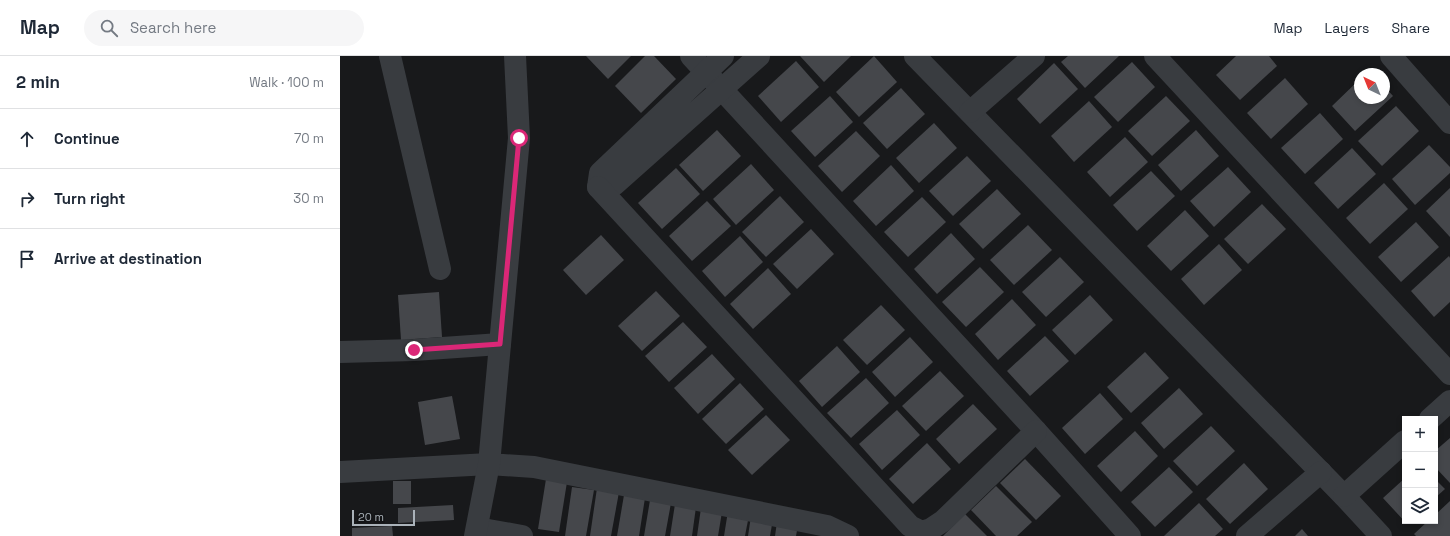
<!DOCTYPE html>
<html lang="en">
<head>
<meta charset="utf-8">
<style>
  :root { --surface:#fff; --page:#f6f6f7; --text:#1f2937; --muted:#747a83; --line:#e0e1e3 }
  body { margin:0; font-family:"Space Grotesk",sans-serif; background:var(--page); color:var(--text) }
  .controls { position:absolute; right:12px; bottom:12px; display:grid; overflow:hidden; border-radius:0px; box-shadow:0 2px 6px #0003 }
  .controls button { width:36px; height:36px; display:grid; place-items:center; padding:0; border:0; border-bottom:1px solid var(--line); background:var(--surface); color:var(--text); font:20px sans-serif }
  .compass { position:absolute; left:1014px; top:12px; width:36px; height:36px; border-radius:50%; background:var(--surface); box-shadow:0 2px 6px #0003; rotate:317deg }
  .scale { position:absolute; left:12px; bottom:10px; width:63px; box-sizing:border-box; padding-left:4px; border:2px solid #abb3ba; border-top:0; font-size:11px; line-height:14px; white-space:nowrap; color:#abb3ba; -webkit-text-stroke:3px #131416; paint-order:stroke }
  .stop { position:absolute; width:12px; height:12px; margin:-9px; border:3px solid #db2777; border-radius:50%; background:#fff }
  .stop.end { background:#db2777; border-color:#fff; box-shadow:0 1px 4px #0008 }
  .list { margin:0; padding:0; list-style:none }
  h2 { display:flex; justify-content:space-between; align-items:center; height:52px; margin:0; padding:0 16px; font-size:17px }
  h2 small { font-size:13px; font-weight:400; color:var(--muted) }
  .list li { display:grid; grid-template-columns:26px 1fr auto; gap:12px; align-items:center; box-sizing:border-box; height:60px; padding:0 16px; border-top:1px solid var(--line) }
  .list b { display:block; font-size:15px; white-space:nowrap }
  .list em { font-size:13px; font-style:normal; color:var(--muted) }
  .icon { flex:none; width:22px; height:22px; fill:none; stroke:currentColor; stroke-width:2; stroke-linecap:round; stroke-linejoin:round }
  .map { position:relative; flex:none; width:1110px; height:480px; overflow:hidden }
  header { display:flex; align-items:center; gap:24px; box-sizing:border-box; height:56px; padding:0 20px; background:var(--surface); border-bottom:1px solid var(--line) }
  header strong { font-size:19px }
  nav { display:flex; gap:22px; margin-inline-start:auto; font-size:14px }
  .search { width:280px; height:36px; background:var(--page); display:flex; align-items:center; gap:10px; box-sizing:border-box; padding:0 14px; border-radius:22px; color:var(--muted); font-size:15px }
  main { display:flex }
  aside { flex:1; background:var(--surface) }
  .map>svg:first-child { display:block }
  .building { fill:#45474b }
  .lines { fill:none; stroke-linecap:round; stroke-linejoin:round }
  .minor { stroke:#393c40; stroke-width:22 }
  .route { stroke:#db2777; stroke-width:5 }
</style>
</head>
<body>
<header>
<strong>Map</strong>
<div class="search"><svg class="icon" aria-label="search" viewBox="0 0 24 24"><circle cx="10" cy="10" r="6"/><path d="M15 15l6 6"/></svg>Search here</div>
<nav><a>Map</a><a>Layers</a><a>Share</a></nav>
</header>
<main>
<aside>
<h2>2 min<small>Walk · 100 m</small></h2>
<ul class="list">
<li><svg class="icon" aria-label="ahead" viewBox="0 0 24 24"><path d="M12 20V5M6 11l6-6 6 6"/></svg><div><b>Continue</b></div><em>70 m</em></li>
<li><svg class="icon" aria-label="right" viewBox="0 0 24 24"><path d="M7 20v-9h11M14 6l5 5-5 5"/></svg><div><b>Turn right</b></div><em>30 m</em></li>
<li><svg class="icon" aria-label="arrive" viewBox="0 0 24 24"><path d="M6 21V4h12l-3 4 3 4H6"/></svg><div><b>Arrive at destination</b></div></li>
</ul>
</aside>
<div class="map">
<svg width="1110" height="480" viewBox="0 0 1110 480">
  <rect width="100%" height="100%" fill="#18191b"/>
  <g class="building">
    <path d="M246 0H291L268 23Z"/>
    <path d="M305 0H314L336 23 301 57 275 30Z"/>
    <path d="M460 0H511L484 26Z"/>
    <path d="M534 0 557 26 519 61 496 36Z"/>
    <path d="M728 0H779L745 32 721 6Z"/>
    <path d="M896 0H929L937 10 900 44 876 19Z"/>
    <path d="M456 5 479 31 441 66 418 40Z"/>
    <path d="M792 6 815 31 778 66 754 41Z"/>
    <path d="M714 7 738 33 700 68 677 43Z"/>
    <path d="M945 22 968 48 931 83 907 57Z"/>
    <path d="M1020 23V42H1044V30L1053 40 1015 75 992 50Z"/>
    <path d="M561 32 585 58 547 93 523 67Z"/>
    <path d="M490 40 513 66 475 101 451 75Z"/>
    <path d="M826 40 850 65 812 100 788 75Z"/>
    <path d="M749 45 772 71 734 106 711 80Z"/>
    <path d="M1056 50 1079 75 1042 110 1018 85Z"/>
    <path d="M980 57 1003 83 965 118 941 92Z"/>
    <path d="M594 67 617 92 579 127 556 102Z"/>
    <path d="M377 74 401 100 363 135 339 109Z"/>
    <path d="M856 74 879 100 841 135 818 109Z"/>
    <path d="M516 75 540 100 502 136 478 110Z"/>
    <path d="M785 81 808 106 770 141 747 116Z"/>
    <path d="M1089 89 1110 111V117L1075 149 1052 123Z"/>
    <path d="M1012 92 1036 118 998 153 974 127Z"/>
    <path d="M627 100 651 125 613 160 589 135Z"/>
    <path d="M411 108 434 134 396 169 373 143Z"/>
    <path d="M551 109 574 135 536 170 513 145Z"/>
    <path d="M888 111 911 136 874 171 850 145Z"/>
    <path d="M336 112 360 138 322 173 298 147Z"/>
    <path d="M811 115 835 140 797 175 773 149Z"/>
    <path d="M1044 127 1068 153 1030 188 1006 162Z"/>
    <path d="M1110 132V181L1086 155Z"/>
    <path d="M657 133 681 158 643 193 619 168Z"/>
    <path d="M440 140 464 166 426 201 402 176Z"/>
    <path d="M582 141 606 166 568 201 544 176Z"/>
    <path d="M367 145 391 170 352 205 329 180Z"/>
    <path d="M922 148 946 173 908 208 884 183Z"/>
    <path d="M845 154 869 180 831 215 807 190Z"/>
    <path d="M1076 166 1099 191 1061 226 1038 201Z"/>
    <path d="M688 169 712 194 674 229 650 204Z"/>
    <path d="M471 173 494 198 457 233 433 208Z"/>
    <path d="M611 177 635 203 597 238 574 213Z"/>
    <path d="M261 179 284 204 246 239 223 214Z"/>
    <path d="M400 180 423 206 385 241 362 215Z"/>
    <path d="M879 188 902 214 864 249 841 223Z"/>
    <path d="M1109 200 1110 202V246L1094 261 1071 235Z"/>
    <path d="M720 201 744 226 706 261 682 236Z"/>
    <path d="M640 211 664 236 626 271 602 246Z"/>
    <path d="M428 212 451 238 413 273 390 248Z"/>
    <path d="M316 235 340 260 302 295 278 270Z"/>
    <path d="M99 236 102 281 61 284 58 239Z"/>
    <path d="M750 239 773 264 735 299 712 274Z"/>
    <path d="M672 243 696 269 658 304 635 278Z"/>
    <path d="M541 249 565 274 527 309 503 284Z"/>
    <path d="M343 266 367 291 329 326 305 300Z"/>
    <path d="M705 280 729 305 690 340 667 315Z"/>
    <path d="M570 281 593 306 555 341 532 316Z"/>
    <path d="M497 290 520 316 482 351 459 325Z"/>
    <path d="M805 296 829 322 791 357 767 331Z"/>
    <path d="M372 298 395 323 358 358 334 332Z"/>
    <path d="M600 315 624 340 586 375 562 350Z"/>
    <path d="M526 322 549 347 511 382 487 357Z"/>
    <path d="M400 327 424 353 386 388 362 363Z"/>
    <path d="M839 332 863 358 824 393 801 367Z"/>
    <path d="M760 337 783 363 745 398 722 372Z"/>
    <path d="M112 340 120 383 85 389 78 346Z"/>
    <path d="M633 348 657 373 619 408 596 383Z"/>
    <path d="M557 354 580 379 542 414 519 388Z"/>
    <path d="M426 359 450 384 412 419 388 394Z"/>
    <path d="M871 370 895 395 857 430 833 405Z"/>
    <path d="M795 375 818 400 781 436 757 410Z"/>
    <path d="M1110 382V427L1095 411V395Z"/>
    <path d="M587 387 611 413 573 448 549 423Z"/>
    <path d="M685 403 721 440 696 464 660 427Z"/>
    <path d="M904 407 928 433 890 468 866 443Z"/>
    <path d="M829 411 853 436 815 471 791 446Z"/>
    <path d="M1065 422V465H1070L1067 468 1043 442Z"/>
    <path d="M206 423 227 426 219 476 198 473Z"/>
    <path d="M1095 423 1105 433 1095 442Z"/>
    <rect x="53" y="425" width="18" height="23"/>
    <path d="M656 430 692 466 677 480H656L631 454Z"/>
    <path d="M232 431 254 434 246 480H225Z"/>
    <path d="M257 432 279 436 271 480H250Z"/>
    <path d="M284 439 305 442 299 480H277Z"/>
    <path d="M310 444 331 447 325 480H304Z"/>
    <path d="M1110 445V480H1076L1074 478 1088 465H1095V459Z"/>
    <path d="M859 447 883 473 875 480H824Z"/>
    <path d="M335 448 356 451 352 480H330Z"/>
    <path d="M113 449 114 464 58 467V452Z"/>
    <path d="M361 452 382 456 378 480H357Z"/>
    <path d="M388 455 409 459 405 480H384Z"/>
    <path d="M625 458 647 480H603Z"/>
    <path d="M411 460 433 463 430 480H408Z"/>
    <path d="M437 466 458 469 456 480H435Z"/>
    <path d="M52 470 53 480H12V472Z"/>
    <path d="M962 473 968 480H955Z"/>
  </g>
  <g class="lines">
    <g class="minor">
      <path d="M50 0 100 213"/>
      <path d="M351 0 696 375 790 480"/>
      <path d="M383 0 260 117 258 131 274 129 419 0"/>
      <path d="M575 0 1004 440 1041 480"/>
      <path d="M815 0 1110 318"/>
      <path d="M1051 0 1110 67"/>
      <path d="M630 56 694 0"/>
      <path d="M258 131 570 470 582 476 591 473 603 465 696 375"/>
      <path d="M0 296 74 294 160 288"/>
      <path d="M1090 363 1110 345"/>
      <path d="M0 416 149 408 194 411 487 470 508 480"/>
      <path d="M1004 440 1065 385"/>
      <path d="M137 472 182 480"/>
      <path d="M135 480 149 408 179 82 175 0"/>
      <path d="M907 480 981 416"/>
    </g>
  </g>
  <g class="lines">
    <path class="route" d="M74 294 160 288 179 82"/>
  </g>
</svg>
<div class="controls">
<button>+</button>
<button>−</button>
<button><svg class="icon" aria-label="layers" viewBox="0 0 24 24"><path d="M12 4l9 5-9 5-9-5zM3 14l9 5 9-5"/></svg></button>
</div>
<svg class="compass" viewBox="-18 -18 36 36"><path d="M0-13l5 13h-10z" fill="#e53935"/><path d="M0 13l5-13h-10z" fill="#747a83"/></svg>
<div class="scale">20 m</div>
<div class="stop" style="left:179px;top:82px"></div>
<div class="stop end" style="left:74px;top:294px"></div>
</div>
</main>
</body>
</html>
